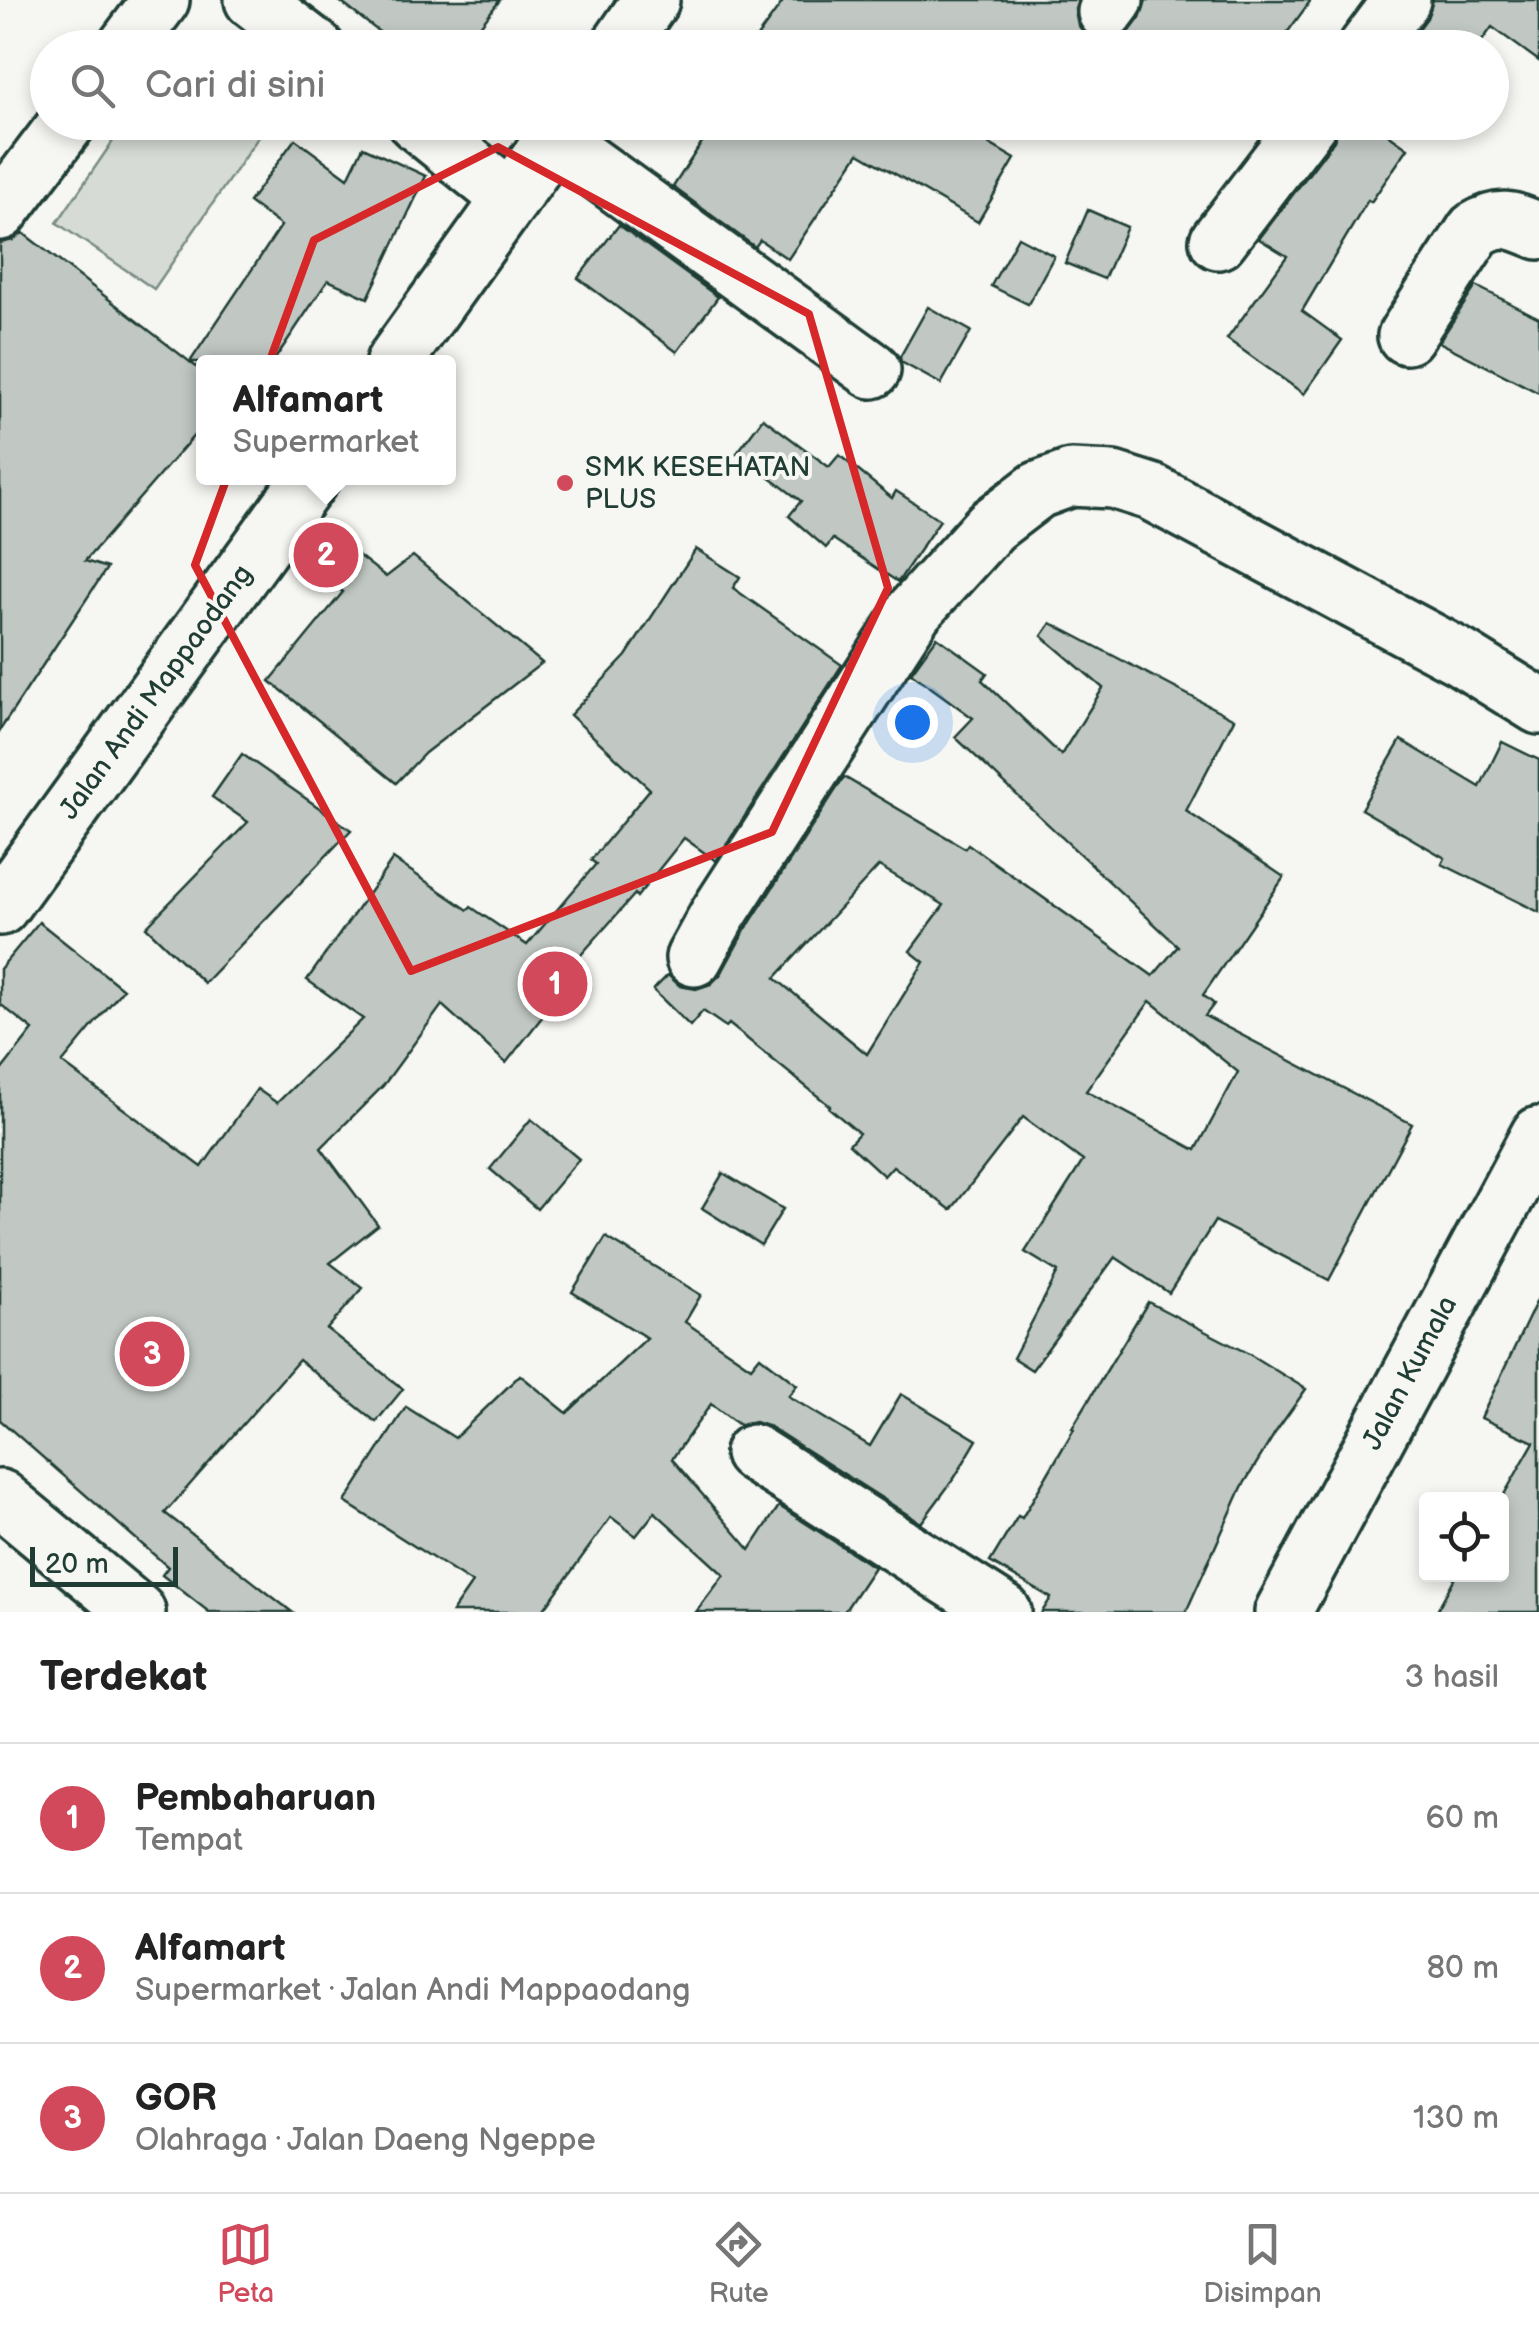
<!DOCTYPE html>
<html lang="id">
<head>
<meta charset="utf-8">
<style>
  :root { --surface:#fff; --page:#f2f2f2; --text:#222; --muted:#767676; --line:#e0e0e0; --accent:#d1495b }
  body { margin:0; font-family:"Balsamiq Sans",sans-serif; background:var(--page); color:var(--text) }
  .controls { position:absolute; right:30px; bottom:30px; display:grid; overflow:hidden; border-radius:10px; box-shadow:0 5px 15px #0003 }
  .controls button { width:90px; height:90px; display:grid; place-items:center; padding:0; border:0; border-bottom:2px solid var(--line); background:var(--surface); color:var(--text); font:50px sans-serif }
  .scale { position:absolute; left:30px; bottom:25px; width:148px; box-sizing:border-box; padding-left:10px; border:5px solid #1f3d34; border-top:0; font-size:28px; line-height:35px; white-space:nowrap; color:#1f3d34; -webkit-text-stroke:8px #f6f6f2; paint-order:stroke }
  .you { position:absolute; left:912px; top:722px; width:35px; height:35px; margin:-25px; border:8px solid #fff; border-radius:50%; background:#1a73e8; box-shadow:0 0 0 15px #1a73e833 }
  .badge { display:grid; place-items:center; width:65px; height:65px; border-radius:50%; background:var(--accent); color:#fff; font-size:32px; font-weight:700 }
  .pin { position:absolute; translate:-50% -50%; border:5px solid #fff; box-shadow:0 2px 10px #0006 }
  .popup { position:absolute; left:196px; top:355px; width:260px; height:130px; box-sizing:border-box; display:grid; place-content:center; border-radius:10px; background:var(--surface); filter:drop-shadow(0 2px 8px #0005); font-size:32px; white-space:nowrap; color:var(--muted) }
  .popup b { font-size:38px; color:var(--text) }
  .popup::after { content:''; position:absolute; left:50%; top:100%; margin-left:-20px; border:20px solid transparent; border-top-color:var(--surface) }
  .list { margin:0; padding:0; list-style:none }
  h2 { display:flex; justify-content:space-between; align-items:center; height:130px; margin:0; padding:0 40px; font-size:42px }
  h2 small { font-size:32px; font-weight:400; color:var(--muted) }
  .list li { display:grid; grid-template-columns:65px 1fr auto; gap:30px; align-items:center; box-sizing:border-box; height:150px; padding:0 40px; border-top:2px solid var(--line) }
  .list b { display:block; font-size:38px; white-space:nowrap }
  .list p { margin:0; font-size:32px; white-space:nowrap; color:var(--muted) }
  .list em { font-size:32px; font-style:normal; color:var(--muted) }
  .icon { flex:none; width:55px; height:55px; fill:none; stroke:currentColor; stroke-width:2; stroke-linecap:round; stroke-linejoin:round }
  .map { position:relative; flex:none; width:1539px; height:1612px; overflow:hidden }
  .search { position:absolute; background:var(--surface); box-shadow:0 5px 15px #0003; left:30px; right:30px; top:30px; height:110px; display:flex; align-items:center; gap:25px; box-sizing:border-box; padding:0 35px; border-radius:55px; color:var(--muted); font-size:38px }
  .sheet { height:580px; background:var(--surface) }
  nav { display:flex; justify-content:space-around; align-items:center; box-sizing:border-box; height:140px; border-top:2px solid var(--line); background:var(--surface); font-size:28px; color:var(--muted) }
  nav a { display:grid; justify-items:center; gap:5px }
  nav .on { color:var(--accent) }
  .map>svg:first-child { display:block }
  .green { fill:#d6dbd6; stroke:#7a8c85; stroke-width:2.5 }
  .building { fill:#c1c8c3; stroke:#1f3d34; stroke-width:2.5; fill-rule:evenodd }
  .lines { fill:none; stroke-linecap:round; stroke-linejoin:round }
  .street-casing { stroke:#1f3d34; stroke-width:62 }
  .secondary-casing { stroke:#1f3d34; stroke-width:62 }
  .primary-casing { stroke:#1f3d34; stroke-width:62 }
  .street { stroke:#f6f6f2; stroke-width:55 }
  .secondary { stroke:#f6f6f2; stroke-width:55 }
  .primary { stroke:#f6f6f2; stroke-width:55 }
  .marked { fill:none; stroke:#d62828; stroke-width:8; stroke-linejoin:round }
  .poi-dot { fill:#d1495b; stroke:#f6f6f2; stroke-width:4 }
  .labels { text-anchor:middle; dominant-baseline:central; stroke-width:8; stroke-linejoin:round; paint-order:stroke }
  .poi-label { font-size:28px; fill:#1f3d34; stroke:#f6f6f2; text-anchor:start }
  .street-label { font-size:28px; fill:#1f3d34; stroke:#f6f6f2 }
</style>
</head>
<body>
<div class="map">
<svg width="1539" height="1612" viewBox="0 0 1539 1612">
  <rect width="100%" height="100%" fill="#f6f6f2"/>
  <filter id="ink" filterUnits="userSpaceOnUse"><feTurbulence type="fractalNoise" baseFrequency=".01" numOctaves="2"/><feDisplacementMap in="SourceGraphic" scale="20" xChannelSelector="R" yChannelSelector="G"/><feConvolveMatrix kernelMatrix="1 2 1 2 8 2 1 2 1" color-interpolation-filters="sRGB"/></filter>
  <g filter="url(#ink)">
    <path class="green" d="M126 122 268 123 154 289 57 223Z"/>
    <g class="building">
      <path d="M338 0H500L463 48H400Z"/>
      <path d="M784 0H1078L1075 9 1078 25 1088 37 1103 43 1119 40 1130 31 1140 18 1146 0H1311L1276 48H749Z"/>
      <path d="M1433 0H1539V61L1492 27 1477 48H1418L1410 41 1427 18Z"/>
      <path d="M715 122H952L1015 159 978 222 859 153 788 259 760 240 755 247 673 187Z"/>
      <path d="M1340 122H1371L1408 148 1371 202 1368 200 1302 311 1342 340 1304 394 1227 339 1287 256 1259 239 1334 141Z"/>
      <path d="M295 139 348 178 363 147 426 176 368 298 328 280 273 362H190L204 373V424L85 561 107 568 0 730V243L13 240 23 233 190 362 281 226 249 202Z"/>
      <path d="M1088 210 1127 227 1104 279 1065 263Z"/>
      <path d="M619 225 718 297 677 352 578 278Z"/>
      <path d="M1018 237 1054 256 1028 304 991 286Z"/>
      <path d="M1476 286 1539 318V393L1439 342Z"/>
      <path d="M928 307 971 331 941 384 901 362 900 357Z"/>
      <path d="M763 418 829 467 839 455 892 498 896 491 940 520 898 582 833 539 826 548 789 516 801 501 737 453Z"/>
      <path d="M317 523 386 577 413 556 542 663 425 753 396 783 270 681 343 592 294 554Z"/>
      <path d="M696 549 740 577 733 588 842 665 716 861 684 838 637 897 635 894 572 965 579 970 506 1063 442 1005 383 1086 321 1148 378 1225 330 1263 363 1288 327 1329 403 1389 376 1422 299 1360 165 1513 292 1612H209L162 1575 168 1567 0 1420V1072L33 1030 0 1004V969L39 922 123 989 62 1063 202 1167 257 1089 277 1103 363 1019 307 980 393 859 468 910 471 907 527 945 596 864 591 860 650 789 570 715 626 656Z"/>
      <path d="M1051 623 1234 719 1186 811 1284 877 1203 995 1214 1004 1205 1016 1412 1124 1329 1280 1215 1221 1169 1293 1115 1257 1032 1370 1013 1358 1058 1272 1025 1252 1083 1161 1023 1117 951 1210 893 1166 884 1176 849 1144 859 1133 829 1108 830 1106 729 1024 726 1027 703 1011 690 1026 653 990 668 975 680 986 696 989 711 984 721 974 744 932 844 777 965 848 968 844 1153 976 1178 946 955 737 973 718 911 673 937 637 987 673 982 680 1061 755 1103 688 1042 636ZM879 866 944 905 910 951 924 962 867 1054 775 978ZM1150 1001 1238 1072 1196 1150 1086 1091Z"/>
      <path d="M1401 740 1480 787 1502 742 1539 760V912L1442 864 1445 858 1361 809Z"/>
      <path d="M242 754 351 830 204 983 146 927 248 822 212 797Z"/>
      <path d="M531 1119 579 1159 537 1209 490 1169Z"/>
      <path d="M723 1173 783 1209 761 1245 702 1208Z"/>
      <path d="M606 1237 701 1295 685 1322 751 1367 760 1356 797 1385 788 1396 870 1446 901 1394 977 1440 955 1477 921 1523 770 1427 755 1422 739 1425 711 1404 672 1459 750 1550 779 1506 874 1567 844 1612H696L724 1575 655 1512 636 1536 611 1517 542 1612H452L472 1583 345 1502 406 1407 455 1438 520 1375 567 1413 647 1338 572 1292Z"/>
      <path d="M1539 1296V1612H1436L1457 1574H1502V1498L1534 1442 1481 1418Z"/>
      <path d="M1148 1302 1249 1354 1306 1389 1275 1433 1242 1487 1186 1612H1042L1051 1598 990 1562 1018 1516 1022 1518 1074 1429 1072 1428Z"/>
    </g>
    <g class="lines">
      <defs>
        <g id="street">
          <path d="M253 0 316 48"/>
          <path d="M1106 12 1115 0"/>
          <path d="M125 48 161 0"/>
          <path d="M1366 48 1402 0"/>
          <path d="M416 122 511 199"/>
          <path d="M554 139 872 370"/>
          <path d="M0 212 68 122"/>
          <path d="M1218 241 1309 122"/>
          <path d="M1406 336 1475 230C1501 214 1512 220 1539 231"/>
          <path d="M694 958 717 916 914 611 991 526 1038 490 1071 478 1113 480 1151 492 1460 657 1539 706"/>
          <path d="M753 1453 1003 1612"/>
        </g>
        <g id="secondary">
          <path d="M618 48 651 0"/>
          <path d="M394 362 566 122"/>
          <path d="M0 907 311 478"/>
          <path d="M0 1498 137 1612"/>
        </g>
        <path id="primary" d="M1283 1612 1539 1135"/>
      </defs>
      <use href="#street" class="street-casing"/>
      <use href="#secondary" class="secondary-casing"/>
      <use href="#primary" class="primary-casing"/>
      <use href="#street" class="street"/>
      <use href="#secondary" class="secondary"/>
      <use href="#primary" class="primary"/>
    </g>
  </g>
  <path class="marked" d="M498 147 809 314 888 588 772 832 411 971 195 565 314 240Z"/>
  <circle class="poi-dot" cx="565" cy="483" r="10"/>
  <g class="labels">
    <g class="poi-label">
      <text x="585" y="467">SMK KESEHATAN<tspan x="585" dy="32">PLUS</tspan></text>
    </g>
    <g class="street-label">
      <text transform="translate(156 692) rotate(-54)">Jalan Andi Mappaodang</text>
      <text transform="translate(1410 1373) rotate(-62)">Jalan Kumala</text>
    </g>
  </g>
</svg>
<div class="controls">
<button><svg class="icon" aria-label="locate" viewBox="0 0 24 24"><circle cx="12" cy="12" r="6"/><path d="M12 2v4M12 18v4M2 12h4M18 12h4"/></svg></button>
</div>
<div class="scale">20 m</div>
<div class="you"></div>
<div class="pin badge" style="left:555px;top:984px">1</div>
<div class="pin badge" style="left:326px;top:555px">2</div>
<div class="popup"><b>Alfamart</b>Supermarket</div>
<div class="pin badge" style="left:152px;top:1354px">3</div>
<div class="search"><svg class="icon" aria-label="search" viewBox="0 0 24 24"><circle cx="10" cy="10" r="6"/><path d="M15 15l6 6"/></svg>Cari di sini</div>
</div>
<section class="sheet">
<h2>Terdekat<small>3 hasil</small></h2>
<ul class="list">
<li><span class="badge">1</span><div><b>Pembaharuan</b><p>Tempat</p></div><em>60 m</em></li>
<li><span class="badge">2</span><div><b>Alfamart</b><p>Supermarket · Jalan Andi Mappaodang</p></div><em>80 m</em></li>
<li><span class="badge">3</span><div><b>GOR</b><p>Olahraga · Jalan Daeng Ngeppe</p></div><em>130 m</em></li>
</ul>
</section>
<nav>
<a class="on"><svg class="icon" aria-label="map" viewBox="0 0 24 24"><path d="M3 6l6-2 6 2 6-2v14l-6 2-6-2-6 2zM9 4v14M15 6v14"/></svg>Peta</a>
<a><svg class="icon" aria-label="directions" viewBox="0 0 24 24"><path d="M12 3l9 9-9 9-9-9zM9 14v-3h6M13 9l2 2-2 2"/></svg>Rute</a>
<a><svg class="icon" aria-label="saved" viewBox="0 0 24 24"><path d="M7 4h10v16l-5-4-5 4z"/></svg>Disimpan</a>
</nav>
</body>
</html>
